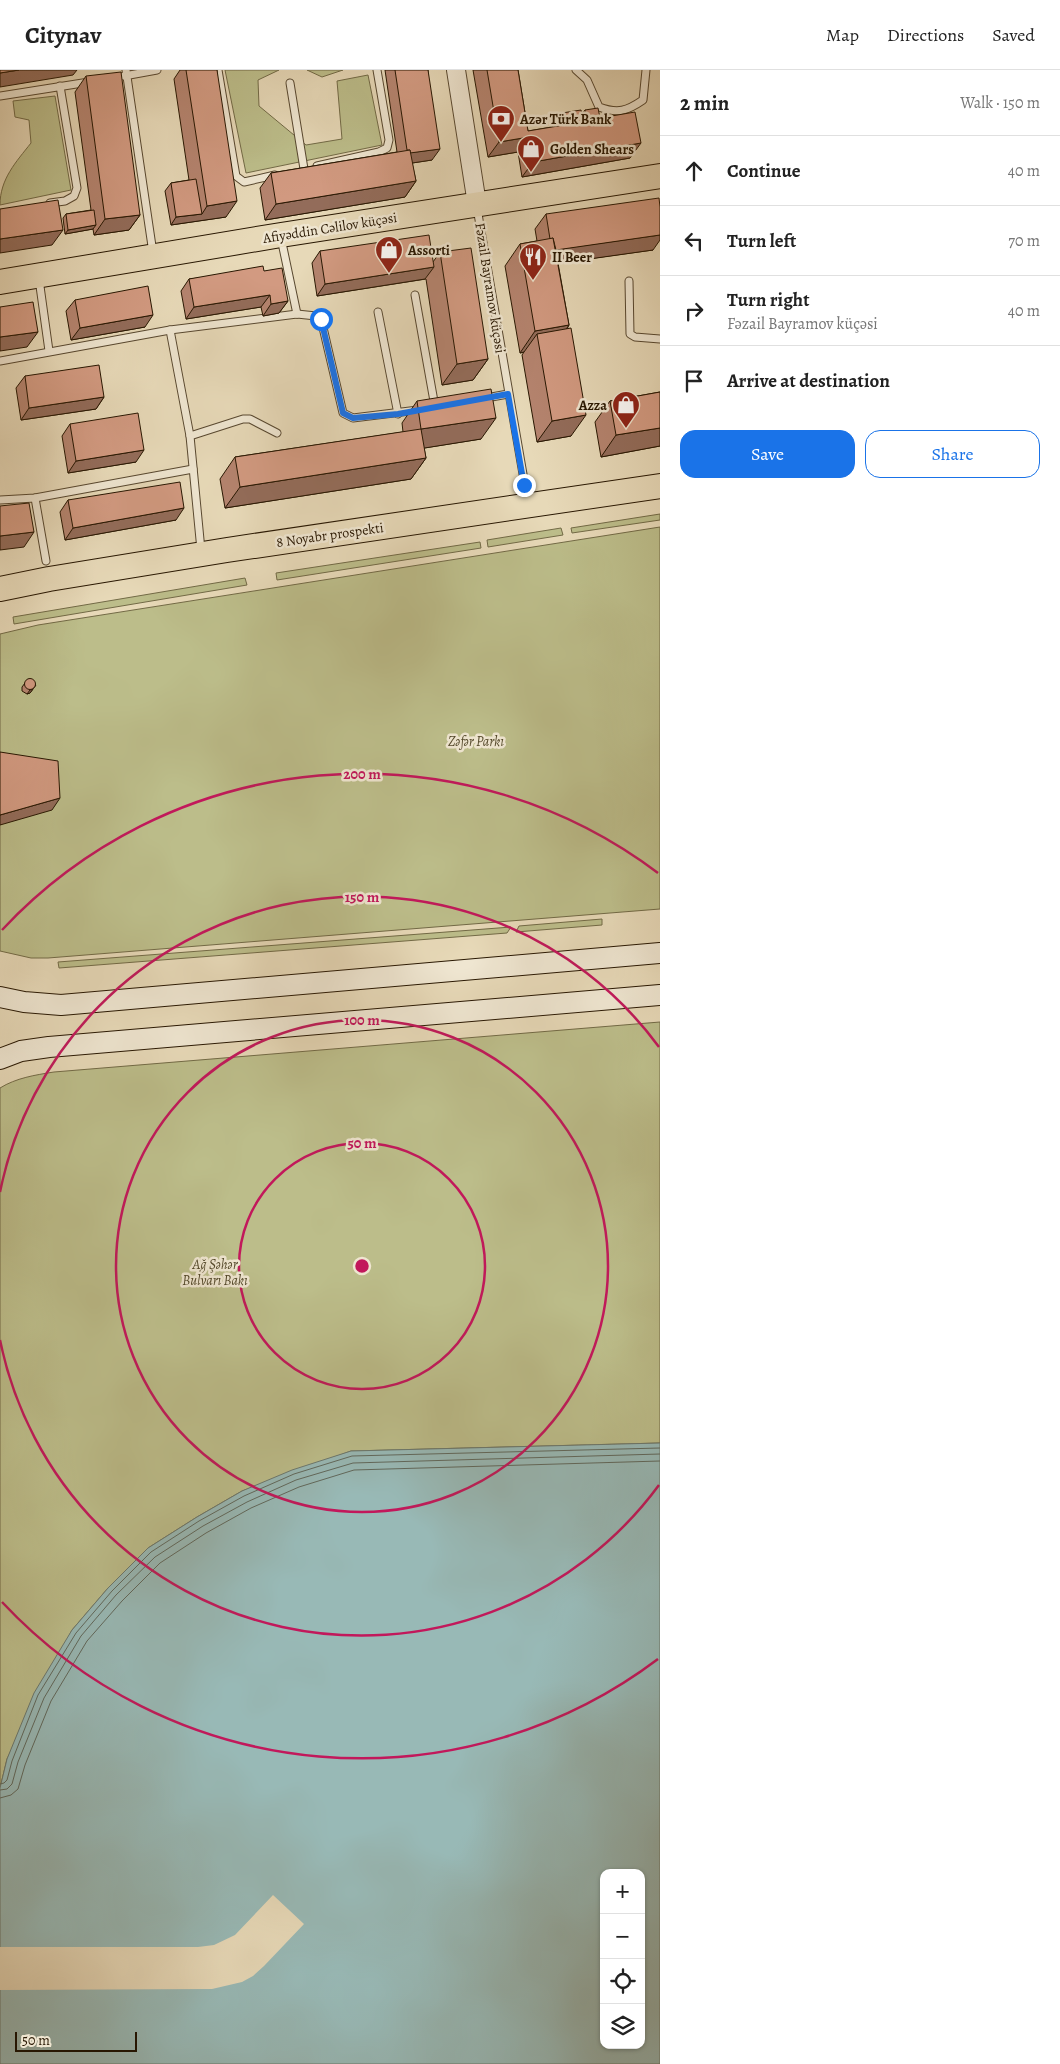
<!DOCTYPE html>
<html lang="en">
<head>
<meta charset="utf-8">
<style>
  :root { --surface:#fff; --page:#f6f6f6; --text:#222; --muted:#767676; --line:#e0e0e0; --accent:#1a73e8 }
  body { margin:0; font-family:Alegreya,serif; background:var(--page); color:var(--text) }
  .controls { position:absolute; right:15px; bottom:15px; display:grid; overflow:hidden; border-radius:10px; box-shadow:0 1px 4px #0004 }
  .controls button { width:45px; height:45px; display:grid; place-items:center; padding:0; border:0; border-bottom:1px solid var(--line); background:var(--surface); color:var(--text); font:25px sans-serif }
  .scale { position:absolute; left:15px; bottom:12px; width:122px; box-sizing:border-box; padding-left:5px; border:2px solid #281702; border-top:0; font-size:14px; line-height:18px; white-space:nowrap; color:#281702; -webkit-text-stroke:4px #efe6d1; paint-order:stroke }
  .stop { position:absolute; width:15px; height:15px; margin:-11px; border:4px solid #1a73e8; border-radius:50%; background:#fff }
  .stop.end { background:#1a73e8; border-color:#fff; box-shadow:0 1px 5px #0008 }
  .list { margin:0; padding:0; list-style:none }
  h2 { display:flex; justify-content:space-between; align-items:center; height:65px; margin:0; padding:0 20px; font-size:21px }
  h2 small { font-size:16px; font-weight:400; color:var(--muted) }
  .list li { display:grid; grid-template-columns:32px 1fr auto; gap:15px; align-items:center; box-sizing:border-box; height:70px; padding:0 20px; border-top:1px solid var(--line) }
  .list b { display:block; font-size:19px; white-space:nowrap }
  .list p { margin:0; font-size:16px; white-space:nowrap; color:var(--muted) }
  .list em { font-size:16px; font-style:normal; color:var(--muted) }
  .actions { display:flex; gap:10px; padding:15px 20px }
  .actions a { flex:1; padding:11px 0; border:1px solid var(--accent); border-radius:15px; text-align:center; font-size:18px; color:var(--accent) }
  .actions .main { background:var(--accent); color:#fff }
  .icon { flex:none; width:28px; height:28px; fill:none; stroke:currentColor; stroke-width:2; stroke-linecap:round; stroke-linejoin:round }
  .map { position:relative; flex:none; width:660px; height:1994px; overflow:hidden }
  header { display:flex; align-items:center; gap:30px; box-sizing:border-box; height:70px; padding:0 25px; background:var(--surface); border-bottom:1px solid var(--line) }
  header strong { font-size:24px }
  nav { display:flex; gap:28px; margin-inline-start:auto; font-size:18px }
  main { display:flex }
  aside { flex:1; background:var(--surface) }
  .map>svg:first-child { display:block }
  .green { fill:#bcbd8a; stroke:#726a46 }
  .water { fill:#98b9b6; stroke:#6b786e; fill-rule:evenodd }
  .pier { fill:#e7d9b8 }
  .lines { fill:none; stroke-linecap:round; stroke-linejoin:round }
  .shore { stroke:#60685c; stroke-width:1 }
  .service-casing { stroke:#584830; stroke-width:9 }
  .tertiary-casing { stroke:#584830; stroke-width:20 }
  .secondary-casing { stroke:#281702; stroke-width:22 }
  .trunk-casing { stroke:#281702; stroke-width:26 }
  .service { stroke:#efe6d1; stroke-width:7 }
  .tertiary { stroke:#efe6d1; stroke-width:18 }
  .secondary { stroke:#efe6d1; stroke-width:20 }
  .trunk { stroke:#e7d9b8; stroke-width:24 }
  .wall { fill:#b5846f; stroke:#281702 }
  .shaded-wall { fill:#936c5a; stroke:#281702 }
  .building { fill:#d29a81; stroke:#281702 }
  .route { stroke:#1a73e8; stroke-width:6 }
  .ring { fill:none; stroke:#c2185b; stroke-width:2.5 }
  .labels { text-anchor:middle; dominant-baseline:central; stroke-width:5; stroke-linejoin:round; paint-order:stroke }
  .poi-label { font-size:14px; font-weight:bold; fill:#281702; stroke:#efe6d1; text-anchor:start }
  .street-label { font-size:14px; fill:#281702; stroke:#efe6d1 }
  .park-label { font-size:14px; font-style:italic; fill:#54492b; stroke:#efe6d1 }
  .centre { fill:#c2185b; stroke:#efe6d1; stroke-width:2.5 }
  .ring-label { font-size:15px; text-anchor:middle; font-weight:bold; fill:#c2185b; stroke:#efe6d1; stroke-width:5; stroke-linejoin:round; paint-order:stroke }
</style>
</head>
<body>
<header>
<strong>Citynav</strong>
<nav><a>Map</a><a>Directions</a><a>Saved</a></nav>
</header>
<main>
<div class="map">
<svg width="660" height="1994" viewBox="0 0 660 1994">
  <rect width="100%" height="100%" fill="#e7d9b8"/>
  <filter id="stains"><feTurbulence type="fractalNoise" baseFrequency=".004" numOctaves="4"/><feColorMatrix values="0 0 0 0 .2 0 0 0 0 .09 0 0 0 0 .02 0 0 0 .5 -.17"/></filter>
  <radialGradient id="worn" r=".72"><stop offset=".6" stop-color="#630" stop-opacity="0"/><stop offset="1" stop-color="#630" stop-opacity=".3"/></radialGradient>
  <g class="green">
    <path d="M225 0H279L258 10 259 36 306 75 342 69 337 11 368 5 382 75 246 103Z"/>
    <path d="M307 0H343L322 7Z"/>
    <path d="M55 26 71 120 0 135C0 109 16 92 31 73L29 50 15 47 13 31Z"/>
    <path d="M660 444V450L572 463 571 458Z"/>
    <path d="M660 457V839L48 888H31L0 881V564L38 555Z"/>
    <path d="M561 458 563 465 488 477 487 470Z"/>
    <path d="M480 472 481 478 277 510 276 503Z"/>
    <path d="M245 508 247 515 14 554 13 547Z"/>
    <path d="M602 849V855L516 862 519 856Z"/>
    <path d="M511 857 507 863 59 898 58 892Z"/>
    <path d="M660 952V1373L351 1381 242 1421 197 1447 148 1478 108 1518 72 1560 7 1689 0 1718V1018C16 1008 35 1005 54 1002Z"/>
  </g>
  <path class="water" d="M660 1373V1994H0V1718L7 1689 34 1623 72 1560 108 1518 148 1478 197 1447 242 1421 292 1400 351 1381ZM604 1803H641V1975H604Z"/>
  <path class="pier" d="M273 1825 304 1854 264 1896 253 1906 242 1912 212 1919 0 1920V1877H198L214 1875 235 1865Z"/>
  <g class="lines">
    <g class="shore">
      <path d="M0 1714 4 1713 7 1710 12 1691 38 1625 76 1563 112 1521 151 1482 199 1451 244 1426 294 1404 352 1386 660 1378"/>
      <path d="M0 1720 7 1719 12 1714 18 1692 44 1628 81 1566 116 1525 155 1487 203 1456 247 1432 296 1410 353 1393 660 1384"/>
      <path d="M0 1728 11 1725 18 1719 25 1695 51 1631 87 1571 122 1531 160 1493 206 1463 251 1438 299 1417 354 1400 660 1391"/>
    </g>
    <defs>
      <g id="service">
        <path d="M126 0 153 183"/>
        <path d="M218 0 236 106 244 112 275 105"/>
        <path d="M576 0 587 10 599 37C618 44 627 41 643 30L646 0"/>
        <path d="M124 6 157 0"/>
        <path d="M290 13 304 99"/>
        <path d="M0 26 89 12"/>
        <path d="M317 96 379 82 387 78 389 70 377 0"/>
        <path d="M50 133 65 131 74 126 77 118 60 16"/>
        <path d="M477 138 528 433"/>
        <path d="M281 168 297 244"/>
        <path d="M39 209 49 281"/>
        <path d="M629 211 630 264 635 267 660 269"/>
        <path d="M415 225 435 337"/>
        <path d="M378 242 398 344"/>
        <path d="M170 260 190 366 201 480"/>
        <path d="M0 291 170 260 297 244 316 246 321 249 343 343 353 348 418 340"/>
        <path d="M486 328 508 324"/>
        <path d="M190 366 243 349H250L277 363"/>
        <path d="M35 428 46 491"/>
        <path d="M0 430 35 428 193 399"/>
      </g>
      <path id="tertiary" d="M456 0 477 134"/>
      <g id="secondary">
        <path d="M0 927 24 932 61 935 660 883"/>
        <path d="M0 989 21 981 49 977 660 925"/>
      </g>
      <g id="trunk">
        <path d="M0 212 281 165 660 106"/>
        <path d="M0 519 49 509 227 480 660 416"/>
      </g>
    </defs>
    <use href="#service" class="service-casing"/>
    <use href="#tertiary" class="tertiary-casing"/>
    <use href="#secondary" class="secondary-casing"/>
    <use href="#trunk" class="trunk-casing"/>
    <use href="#service" class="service"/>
    <use href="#tertiary" class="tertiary"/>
    <use href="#secondary" class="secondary"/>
    <use href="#trunk" class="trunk"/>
  </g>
  <g class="wall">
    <path d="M180 0H217L226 147 171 155 165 121 171 113 189 110 174 9Z"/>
    <path d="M385 0H428L432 90 412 93 416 111 405 127 265 150 260 118 271 103 397 82Z"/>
    <path d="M473 0H518L528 61 552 57 562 43 582 44 585 40 600 48 630 88 522 107 518 82 488 87Z"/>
    <path d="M86 6 140 145 129 160 94 165 93 159 65 164 63 148 66 144 91 140 75 22Z"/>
    <path d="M546 144 653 180 558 193 569 255 567 259 571 366 537 372 522 285 524 282 520 283 505 196 520 174 537 171 535 159Z"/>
    <path d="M320 181 433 192 440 182 488 289 473 310 442 315 426 209 317 226 312 193Z"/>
    <path d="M264 201 288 231 279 243 263 246 261 237 186 249 181 221 189 209Z"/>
    <path d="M75 230 145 257 71 270 66 241Z"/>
    <path d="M25 306 104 327 96 339 21 350 16 318Z"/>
    <path d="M660 322V376L601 387 595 352 610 331Z"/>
    <path d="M417 331 481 369 424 378 426 388 411 409 225 438 220 409 235 387 403 362 402 353Z"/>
    <path d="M70 354 136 392 68 403 62 366Z"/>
    <path d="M68 430 176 450 65 470 60 442Z"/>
    <path d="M28 609 36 615 30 623 27 624 22 621V617Z"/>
  </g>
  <g class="shaded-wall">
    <path d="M19 0H77L73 5 0 17V3Z"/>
    <path d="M529 67 518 82 488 87 499 72Z"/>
    <path d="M641 73 630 88 522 107 533 92Z"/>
    <path d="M440 79 432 90 399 95 407 83Z"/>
    <path d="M416 111 405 127 265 150 276 134Z"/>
    <path d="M237 131 226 147 171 155 176 147 202 144 207 136Z"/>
    <path d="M140 145 129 160 94 165 105 149Z"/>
    <path d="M96 155 93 159 65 164 68 160Z"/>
    <path d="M63 160 52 175 0 183V169Z"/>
    <path d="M660 165V170L653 180 540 196 551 180Z"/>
    <path d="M434 197 425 209 317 226 325 214Z"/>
    <path d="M270 225 261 237 186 249 194 237Z"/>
    <path d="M288 231 279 243 263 246 271 234Z"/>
    <path d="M153 245 145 257 71 270 80 258Z"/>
    <path d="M569 255 554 277 537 264 524 282 520 283 535 261Z"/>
    <path d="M38 262 27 277 0 281V267Z"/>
    <path d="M488 289 473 310 442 315 457 294Z"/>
    <path d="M104 327 96 339 21 350 29 338Z"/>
    <path d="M586 345 571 366 537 372 552 351Z"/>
    <path d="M496 348 481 369 406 381 421 359Z"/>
    <path d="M660 358V376L601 387 616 365Z"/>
    <path d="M144 380 136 392 68 403 76 391Z"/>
    <path d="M426 388 411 409 225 438 240 417Z"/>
    <path d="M184 438 176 450 65 470 73 458Z"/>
    <path d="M34 462 24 477 0 480V466Z"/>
    <path d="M33 619 30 623 27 624 30 620Z"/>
    <path d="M60 728 52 740 0 755V745Z"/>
  </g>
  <g class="building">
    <path d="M0 0H19L0 3Z"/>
    <path d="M186 0H217L237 131 207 136Z"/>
    <path d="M395 0H428L440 79 410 83V80H407Z"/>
    <path d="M487 0H518L528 61 564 55 562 43 581 40 583 50H586L585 40 598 38 600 48 635 42 641 73 533 92 529 67 499 72Z"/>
    <path d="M121 2 140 145 105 149 86 6Z"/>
    <path d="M410 80 416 111 276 134 271 103Z"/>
    <path d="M196 109 202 144 176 147 171 113Z"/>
    <path d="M659 128 660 137V165L556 180 553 168 550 169 546 144Z"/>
    <path d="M58 130 63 160 0 169V139Z"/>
    <path d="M94 140 96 155 68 160 66 144Z"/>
    <path d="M429 165 434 197 325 214 320 181Z"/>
    <path d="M553 168 569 255 535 261 520 174Z"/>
    <path d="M471 178 488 289 457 294 440 182Z"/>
    <path d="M263 196 264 201 282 198 288 231 271 234 270 225 194 237 189 209Z"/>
    <path d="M148 216 153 245 80 258 75 230Z"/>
    <path d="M33 232 38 262 0 267V237Z"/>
    <path d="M571 258 586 345 552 351 537 264Z"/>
    <path d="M99 295 104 327 29 338 25 306Z"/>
    <path d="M491 319 496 348 421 359 417 331Z"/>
    <path d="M660 322V358L616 365 610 331Z"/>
    <path d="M138 343 144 380 76 391 70 354Z"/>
    <path d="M421 359 426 388 240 417 235 387Z"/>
    <path d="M180 412 184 438 73 458 68 430Z"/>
    <path d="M29 433 34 462 0 466V436Z"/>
    <circle cx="30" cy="614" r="5.5"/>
    <path d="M0 682 58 691 60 728 0 745Z"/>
  </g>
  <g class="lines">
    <path class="route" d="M321 249 343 343 353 348 398 344 508 324 524 415"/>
  </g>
  <g class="ring">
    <circle cx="362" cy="1196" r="123"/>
    <circle cx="362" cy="1196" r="246"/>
    <path d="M659 1415A369 369 0 0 1 0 1270M0 1122A369 369 0 0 1 659 977"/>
    <path d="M658 1589A492 492 0 0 1 2 1532M2 860A492 492 0 0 1 658 803"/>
  </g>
  <defs>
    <symbol id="bank-pin" viewBox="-11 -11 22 30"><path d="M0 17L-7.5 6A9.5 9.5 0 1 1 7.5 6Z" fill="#8f2418" stroke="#efe6d1"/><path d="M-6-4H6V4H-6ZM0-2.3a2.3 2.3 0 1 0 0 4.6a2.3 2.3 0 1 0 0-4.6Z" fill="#fff"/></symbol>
    <symbol id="shop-pin" viewBox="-11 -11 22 30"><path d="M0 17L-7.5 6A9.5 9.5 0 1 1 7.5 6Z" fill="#8f2418" stroke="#efe6d1"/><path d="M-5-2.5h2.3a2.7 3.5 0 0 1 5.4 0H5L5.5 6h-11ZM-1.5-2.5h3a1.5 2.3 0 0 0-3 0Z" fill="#fff"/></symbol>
    <symbol id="restaurant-pin" viewBox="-11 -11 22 30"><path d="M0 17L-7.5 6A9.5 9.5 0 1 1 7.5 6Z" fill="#8f2418" stroke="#efe6d1"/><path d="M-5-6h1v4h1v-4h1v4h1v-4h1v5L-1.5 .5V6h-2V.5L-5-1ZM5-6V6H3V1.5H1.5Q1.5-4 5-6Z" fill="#fff"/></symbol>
  </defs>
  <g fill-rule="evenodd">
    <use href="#bank-pin" x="485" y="33" width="32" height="43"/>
    <use href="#shop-pin" x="515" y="63" width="32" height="43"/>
    <use href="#shop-pin" x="373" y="164" width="32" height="43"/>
    <use href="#restaurant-pin" x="517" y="171" width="32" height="43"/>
    <use href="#shop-pin" x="610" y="319" width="32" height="43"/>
  </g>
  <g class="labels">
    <g class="poi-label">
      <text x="520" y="49">Azәr Türk Bank</text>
      <text x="550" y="79">Golden Shears</text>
      <text x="408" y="180">Assorti</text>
      <text x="552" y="187">II Beer</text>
      <text x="607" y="335" text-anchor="end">Azza</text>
    </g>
    <g class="street-label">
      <text transform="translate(330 158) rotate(-9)">Afiyəddin Cəlilov küçəsi</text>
      <text transform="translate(490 218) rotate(81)">Fəzail Bayramov küçəsi</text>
      <text transform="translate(330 465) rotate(-8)">8 Noyabr prospekti</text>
    </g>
    <g class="park-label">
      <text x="476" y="671">Zəfər Parkı</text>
      <text x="215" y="1194">Ağ Şəhər<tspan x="215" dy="16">Bulvarı Bakı</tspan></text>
    </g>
  </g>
  <circle cx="362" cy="1196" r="8" class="centre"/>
  <g class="ring-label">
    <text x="362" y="709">200 m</text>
    <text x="362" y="832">150 m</text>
    <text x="362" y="955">100 m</text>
    <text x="362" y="1078">50 m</text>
  </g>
  <rect width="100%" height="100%" filter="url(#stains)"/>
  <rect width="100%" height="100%" fill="url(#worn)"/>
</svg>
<div class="controls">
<button>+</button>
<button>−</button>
<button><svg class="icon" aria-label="locate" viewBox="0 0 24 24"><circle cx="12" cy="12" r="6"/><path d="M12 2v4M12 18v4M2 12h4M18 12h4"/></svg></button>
<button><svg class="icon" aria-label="layers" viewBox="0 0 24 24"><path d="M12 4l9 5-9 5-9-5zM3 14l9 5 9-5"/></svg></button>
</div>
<div class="scale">50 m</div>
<div class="stop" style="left:321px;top:249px"></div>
<div class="stop end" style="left:524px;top:415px"></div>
</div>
<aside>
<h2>2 min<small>Walk · 150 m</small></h2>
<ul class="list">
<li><svg class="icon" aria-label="ahead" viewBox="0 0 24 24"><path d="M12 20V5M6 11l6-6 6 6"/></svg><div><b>Continue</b></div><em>40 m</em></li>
<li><svg class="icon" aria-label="left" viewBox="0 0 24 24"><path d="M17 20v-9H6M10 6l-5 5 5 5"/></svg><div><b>Turn left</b></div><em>70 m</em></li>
<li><svg class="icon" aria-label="right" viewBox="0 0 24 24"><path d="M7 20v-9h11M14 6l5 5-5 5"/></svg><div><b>Turn right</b><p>Fəzail Bayramov küçəsi</p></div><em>40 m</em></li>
<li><svg class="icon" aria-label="arrive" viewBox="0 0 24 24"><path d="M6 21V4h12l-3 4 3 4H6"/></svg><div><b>Arrive at destination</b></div></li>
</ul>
<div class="actions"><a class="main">Save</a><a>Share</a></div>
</aside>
</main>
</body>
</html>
